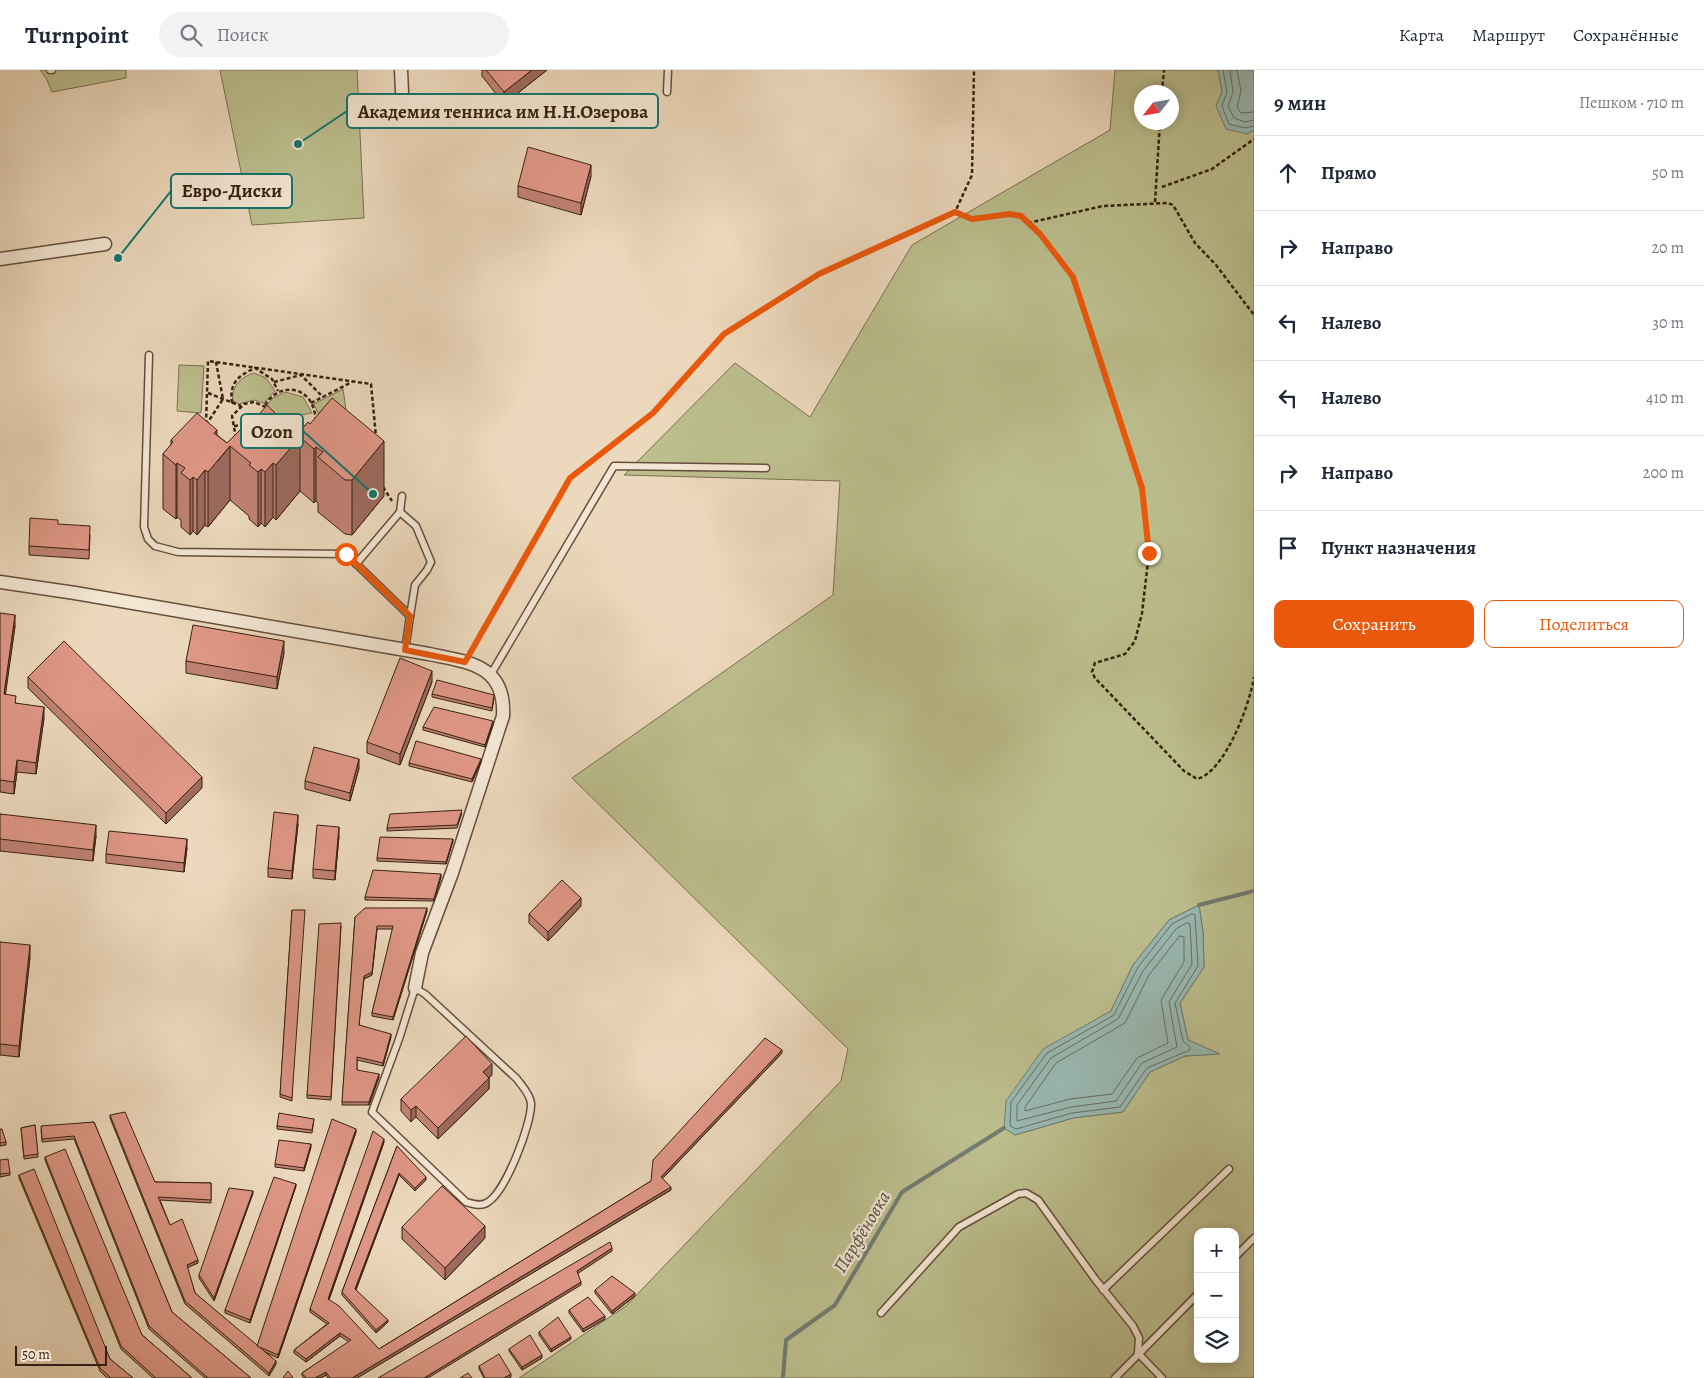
<!DOCTYPE html>
<html lang="ru">
<head>
<meta charset="utf-8">
<style>
  :root { --surface:#fff; --page:#f2f2f3; --text:#1f2937; --muted:#747a83; --line:#e0e1e3; --accent:#ea580c }
  body { margin:0; font-family:Alegreya,serif; background:var(--page); color:var(--text) }
  .controls { position:absolute; right:15px; bottom:15px; display:grid; overflow:hidden; border-radius:10px; box-shadow:0 2px 12px #0003 }
  .controls button { width:45px; height:45px; display:grid; place-items:center; padding:0; border:0; border-bottom:1px solid var(--line); background:var(--surface); color:var(--text); font:25px sans-serif }
  .compass { position:absolute; left:1134px; top:15px; width:45px; height:45px; border-radius:50%; background:var(--surface); box-shadow:0 2px 12px #0003; rotate:239deg }
  .scale { position:absolute; left:15px; bottom:12px; width:92px; box-sizing:border-box; padding-left:5px; border:2px solid #362110; border-top:0; font-size:14px; line-height:18px; white-space:nowrap; color:#362110; -webkit-text-stroke:4px #f3e6d3; paint-order:stroke }
  .stop { position:absolute; width:15px; height:15px; margin:-11px; border:4px solid #ea580c; border-radius:50%; background:#fff }
  .stop.end { background:#ea580c; border-color:#fff; box-shadow:0 1px 5px #0008 }
  .list { margin:0; padding:0; list-style:none }
  h2 { display:flex; justify-content:space-between; align-items:center; height:65px; margin:0; padding:0 20px; font-size:21px }
  h2 small { font-size:16px; font-weight:400; color:var(--muted) }
  .list li { display:grid; grid-template-columns:32px 1fr auto; gap:15px; align-items:center; box-sizing:border-box; height:75px; padding:0 20px; border-top:1px solid var(--line) }
  .list b { display:block; font-size:19px; white-space:nowrap }
  .list em { font-size:16px; font-style:normal; color:var(--muted) }
  .actions { display:flex; gap:10px; padding:15px 20px }
  .actions a { flex:1; padding:11px 0; border:1px solid var(--accent); border-radius:10px; text-align:center; font-size:18px; color:var(--accent) }
  .actions .main { background:var(--accent); color:#fff }
  .icon { flex:none; width:28px; height:28px; fill:none; stroke:currentColor; stroke-width:2; stroke-linecap:round; stroke-linejoin:round }
  .map { position:relative; flex:none; width:1254px; height:1308px; overflow:hidden }
  header { display:flex; align-items:center; gap:30px; box-sizing:border-box; height:70px; padding:0 25px; background:var(--surface); border-bottom:1px solid var(--line) }
  header strong { font-size:24px }
  nav { display:flex; gap:28px; margin-inline-start:auto; font-size:18px }
  .search { width:350px; height:45px; background:var(--page); display:flex; align-items:center; gap:12px; box-sizing:border-box; padding:0 18px; border-radius:28px; color:var(--muted); font-size:19px }
  main { display:flex }
  aside { flex:1; background:var(--surface) }
  .map>svg:first-child { display:block }
  .green { fill:#bcbe8e; stroke:#79704f; fill-rule:evenodd }
  .water { fill:#99b9b2; stroke:#717c71 }
  .lines { fill:none; stroke-linecap:round; stroke-linejoin:round }
  .shore { stroke:#686d61; stroke-width:1 }
  .stream { stroke:#717c71; stroke-width:4 }
  .lane-casing { stroke:#644f3b; stroke-width:9 }
  .street-casing { stroke:#644f3b; stroke-width:15 }
  .path { stroke:#362110; stroke-width:2.5; stroke-dasharray:4 2.5; stroke-linecap:butt }
  .lane { stroke:#f3e6d3; stroke-width:6 }
  .street { stroke:#f3e6d3; stroke-width:12 }
  .wall { fill:#c08273; stroke:#362110 }
  .shaded-wall { fill:#9c6a5e; stroke:#362110 }
  .building { fill:#df9786; stroke:#362110 }
  .route { stroke:#ea580c; stroke-width:6 }
  .labels { text-anchor:middle; dominant-baseline:central; stroke-width:4.5; stroke-linejoin:round; paint-order:stroke }
  .water-label { font-size:19px; font-style:italic; fill:#544f41; stroke:#f3e6d3 }
  .leader { fill:none; stroke:#0f766e; stroke-width:2 }
  .callout-dot { fill:#0f766e; stroke:#f3e6d3; stroke-width:2 }
  .callout { fill:#f3e6d3; stroke:#0f766e; stroke-width:2 }
  .callout-label { font-size:19px; text-anchor:middle; font-weight:bold; fill:#362110 }
</style>
</head>
<body>
<header>
<strong>Turnpoint</strong>
<div class="search"><svg class="icon" aria-label="search" viewBox="0 0 24 24"><circle cx="10" cy="10" r="6"/><path d="M15 15l6 6"/></svg>Поиск</div>
<nav><a>Карта</a><a>Маршрут</a><a>Сохранённые</a></nav>
</header>
<main>
<div class="map">
<svg width="1254" height="1308" viewBox="0 0 1254 1308">
  <rect width="100%" height="100%" fill="#ecd8bc"/>
  <filter id="stains"><feTurbulence type="fractalNoise" baseFrequency=".004" numOctaves="4"/><feColorMatrix values="0 0 0 0 .2 0 0 0 0 .09 0 0 0 0 .02 0 0 0 .5 -.17"/></filter>
  <radialGradient id="worn" r=".72"><stop offset=".6" stop-color="#630" stop-opacity="0"/><stop offset="1" stop-color="#630" stop-opacity=".3"/></radialGradient>
  <g class="green">
    <path d="M40 0H126V8L52 22 46 8Z"/>
    <path d="M220 0H357L364 148 252 155Z"/>
    <path d="M1115 0H1218L1222 22 1216 36 1247 64 1254 60V1308H519L626 1236 841 1011 848 979 572 708 833 525 840 411 624 405 735 293 810 347 912 175 1110 60ZM1142 22H1172V52H1142ZM1199 835 1203 862 1204 897 1180 933 1188 970 1218 984 1185 986 1150 1002 1123 1042 1073 1048 1015 1065 1080 960 1111 941 1133 895 1169 850ZM1198 1162H1235V1289H1198Z"/>
    <path d="M179 295 204 296 201 343 177 341Z"/>
    <path d="M254 303 266 308 275 321 264 333 254 330 239 334 233 331C231 316 241 307 254 303Z"/>
    <path d="M343 319 346 340 318 343 314 334Z"/>
    <path d="M285 322 303 327 312 343 277 349 267 335 273 328Z"/>
  </g>
  <g class="water">
    <path d="M1218 0H1254V60L1247 64 1226 59 1216 36 1222 22Z"/>
    <path d="M1199 835 1203 862 1204 897 1180 933 1188 970 1220 984 1185 986 1150 1002 1123 1042 1073 1048 1015 1065 1004 1058 1006 1031 1043 979 1111 941 1133 895 1169 850Z"/>
  </g>
  <g class="lines">
    <g class="shore">
      <path d="M1223 0 1227 22 1222 36 1229 54 1245 58 1254 56"/>
      <path d="M1230 0 1233 22 1228 36 1234 48 1245 52 1254 50"/>
      <path d="M1237 0 1241 21 1237 37 1241 43 1254 42"/>
      <path d="M1192 844 1195 845 1198 896 1175 933 1183 971 1190 977V980L1147 998 1120 1037 1072 1043 1016 1059 1010 1056 1011 1032 1047 983 1114 945 1138 897 1172 854Z"/>
      <path d="M1187 853 1190 854 1192 894 1169 932 1177 977 1142 993 1116 1031 1071 1037 1017 1051V1035L1051 988 1118 949 1143 901 1176 859Z"/>
      <path d="M1180 866 1184 867V892L1161 930 1168 973 1137 988 1112 1024 1070 1029 1025 1041V1037L1056 993 1125 953 1149 905Z"/>
    </g>
    <g class="stream">
      <path d="M1199 835 1254 821"/>
      <path d="M783 1308 786 1270 835 1235 902 1122 1004 1058"/>
    </g>
    <defs>
      <g id="lane">
        <path d="M50 0H52"/>
        <path d="M667 22 668 0"/>
        <path d="M149 285 144 457 148 469 155 476 178 482 346 484 410 546 405 581"/>
        <path d="M400 442 402 426"/>
        <path d="M356 494 400 442 416 456 431 492 427 500 415 515 410 546"/>
        <path d="M491 604 614 396 766 398"/>
        <path d="M415 918 425 924 517 1009C522 1016 530 1024 531 1033 532 1053 506 1121 488 1132 482 1137 473 1134 466 1132L372 1042 399 969Z"/>
        <path d="M1235 1187 1254 1168"/>
        <path d="M1103 1220 1229 1099"/>
        <path d="M881 1243 959 1157 1018 1124 1026 1123 1038 1130 1095 1209 1133 1256 1139 1268 1138 1283 1162 1308"/>
        <path d="M1115 1308 1198 1224"/>
      </g>
      <g id="street">
        <path d="M401 0 402 22"/>
        <path d="M0 189 105 174"/>
        <path d="M0 512 75 523 429 584C468 592 506 595 503 646L452 803 422 883 415 918"/>
      </g>
    </defs>
    <use href="#lane" class="lane-casing"/>
    <use href="#street" class="street-casing"/>
    <g class="path">
      <path d="M1162 22 1164 0"/>
      <path d="M1162 117 1212 99 1254 69"/>
      <path d="M1155 132 1160 52"/>
      <path d="M955 142 973 149 1010 144 1021 146 1040 163 1073 207 1105 310 1142 418 1149 483 1142 543 1135 571 1125 584 1095 593 1092 602 1095 608 1184 701 1197 709C1225 702 1250 634 1254 607"/>
      <path d="M1028 153 1103 136 1168 133 1173 135 1195 173 1216 195 1254 245"/>
      <path d="M274 312 301 305 323 327"/>
      <path d="M208 323 241 336"/>
      <path d="M232 333C229 313 238 306 255 298L272 309 278 321"/>
      <path d="M311 333 352 312"/>
      <path d="M265 335C274 320 294 313 308 328 313 334 315 342 316 350"/>
      <path d="M206 354 208 291 371 314 376 367"/>
      <path d="M206 355 223 329 216 292"/>
      <path d="M234 356 249 354"/>
      <path d="M236 368 232 346 244 334 254 332 268 338"/>
      <path d="M383 417 392 431"/>
      <path d="M471 581 570 409 653 343 724 265 819 204 955 142 972 105 974 0"/>
    </g>
    <use href="#lane" class="lane"/>
    <use href="#street" class="street"/>
  </g>
  <g class="wall">
    <path d="M482 0H547L504 34 482 6Z"/>
    <path d="M591 106 581 145 518 127V116Z"/>
    <path d="M275 347 297 365 308 352 384 426 352 465 345 464 318 442V433L316 431 314 433 300 421 276 450 273 447 265 457 261 453 258 457 249 449V446L230 430 208 457 205 455 197 465 193 461 190 465 181 457V450L177 447 176 449 163 439V384L171 375V370L217 365 227 373 256 348Z"/>
    <path d="M90 465 89 489 29 485V476Z"/>
    <path d="M0 543 15 556 5 624 16 633 44 648 36 704 17 702 14 724 0 722Z"/>
    <path d="M284 583 277 619 186 603V591Z"/>
    <path d="M28 607 202 718 166 754 28 618Z"/>
    <path d="M432 612 400 695 367 683V672Z"/>
    <path d="M432 624 494 628 492 641 432 627Z"/>
    <path d="M493 654 485 677 423 660V657Z"/>
    <path d="M481 692 472 712 409 696V693Z"/>
    <path d="M359 698 350 731 305 719V711Z"/>
    <path d="M462 743 457 758 387 761V758Z"/>
    <path d="M0 744 96 766 93 791 0 781Z"/>
    <path d="M298 754 292 809 268 807V798Z"/>
    <path d="M339 766 335 810 313 808V799Z"/>
    <path d="M453 771 446 794 377 791V788Z"/>
    <path d="M187 778 184 802 106 793V784Z"/>
    <path d="M441 807 434 831 365 830V827Z"/>
    <path d="M581 836 548 871 529 853V844Z"/>
    <path d="M292 840V1031L280 1027Z"/>
    <path d="M427 841 393 950 372 946V943L393 859H377L372 905 364 909 359 955 391 967 383 996 357 990V1000L379 1007 369 1035H342L355 847Z"/>
    <path d="M341 856 331 1030 307 1028V1025Z"/>
    <path d="M0 872 30 887 19 987 0 985Z"/>
    <path d="M782 983 662 1109 671 1120 357 1308H328L326 1305 321 1308H304L302 1306V1303L349 1272 340 1266 306 1292 294 1283V1280L327 1254 310 1242V1239L384 1072 329 1230 379 1279 651 1111Z"/>
    <path d="M492 1005 489 1008V1019L438 1069 416 1047 411 1052 401 1041V1029Z"/>
    <path d="M110 1045 155 1112 211 1113V1133L160 1130 170 1155 198 1193 187 1197 195 1223 257 1276 356 1062 278 1288 265 1282 276 1294 269 1306 185 1234 110 1048Z"/>
    <path d="M314 1049 312 1063 277 1059V1056Z"/>
    <path d="M94 1052 172 1242 251 1308H205L149 1259 74 1069 42 1072 41 1059Z"/>
    <path d="M35 1055 38 1087 24 1089 21 1058Z"/>
    <path d="M0 1059 6 1072V1075L0 1076Z"/>
    <path d="M397 1076 426 1110 415 1121 399 1105 356 1220 388 1252 376 1263 342 1225V1222Z"/>
    <path d="M311 1077 304 1101 275 1097V1094Z"/>
    <path d="M45 1087 142 1265 192 1308H153L121 1279 45 1090Z"/>
    <path d="M0 1090 10 1103V1105L0 1107Z"/>
    <path d="M19 1105 110 1289 133 1308H107L100 1301 19 1108Z"/>
    <path d="M296 1116 250 1253 225 1243V1240Z"/>
    <path d="M253 1123 214 1231 199 1208V1205Z"/>
    <path d="M402 1157 485 1168 445 1210 402 1169Z"/>
    <path d="M595 1220 635 1226 612 1244 595 1223Z"/>
    <path d="M569 1240 605 1249 583 1262 569 1243Z"/>
    <path d="M539 1262 571 1269 551 1282 539 1265Z"/>
    <path d="M509 1279 542 1288 522 1300 509 1281Z"/>
    <path d="M479 1296 511 1307 509 1308H484L479 1299Z"/>
  </g>
  <g class="shaded-wall">
    <path d="M532 0H547L504 34V22Z"/>
    <path d="M591 95V106L581 145V133Z"/>
    <path d="M217 360V392L230 376V430L208 457V402L214 363Z"/>
    <path d="M300 367V421L276 450V395Z"/>
    <path d="M384 371V426L352 465V410Z"/>
    <path d="M316 377V431L314 433V379Z"/>
    <path d="M177 393V447L176 449V395Z"/>
    <path d="M273 393V447L265 457V402Z"/>
    <path d="M261 399V453L258 457V402Z"/>
    <path d="M205 400V455L197 465V410Z"/>
    <path d="M193 407V461L190 465V410Z"/>
    <path d="M15 545V556L4 635V624Z"/>
    <path d="M284 571V583L277 619V607Z"/>
    <path d="M432 601V612L400 695V684Z"/>
    <path d="M44 637V648L36 704V693Z"/>
    <path d="M493 651V654L485 677V675Z"/>
    <path d="M359 689V698L350 731V723Z"/>
    <path d="M481 689V692L472 712V709Z"/>
    <path d="M17 690V702L14 724V712Z"/>
    <path d="M202 707V718L166 754V743Z"/>
    <path d="M298 745V754L292 809V801Z"/>
    <path d="M96 755V766L93 791V780Z"/>
    <path d="M339 757V766L335 810V801Z"/>
    <path d="M187 769V778L184 802V793Z"/>
    <path d="M453 769V771L446 794V792Z"/>
    <path d="M441 804V807L434 831V829Z"/>
    <path d="M581 828V836L548 871V862Z"/>
    <path d="M427 838V841L393 950V947Z"/>
    <path d="M377 859 372 905 364 909V906Z"/>
    <path d="M30 875V887L19 987V976Z"/>
    <path d="M391 964V967L383 996V993Z"/>
    <path d="M782 980V983L661 1110V1107Z"/>
    <path d="M492 994V1005L489 1008V1019L438 1069V1058L483 1002Z"/>
    <path d="M379 1004V1007L369 1035V1032Z"/>
    <path d="M416 1036V1047L411 1052V1040Z"/>
    <path d="M356 1059V1062L278 1288V1285Z"/>
    <path d="M384 1069V1072L328 1232V1229Z"/>
    <path d="M311 1074V1077L304 1101V1098Z"/>
    <path d="M399 1103V1105L355 1222V1219Z"/>
    <path d="M426 1107V1110L415 1121V1118Z"/>
    <path d="M296 1114V1116L250 1253V1250Z"/>
    <path d="M671 1117V1120L357 1308H352Z"/>
    <path d="M253 1121V1123L214 1231V1228Z"/>
    <path d="M485 1156V1168L445 1210V1198Z"/>
    <path d="M612 1178V1181L577 1204V1201Z"/>
    <path d="M198 1190V1193L187 1198V1195Z"/>
    <path d="M581 1212V1215L428 1308H424Z"/>
    <path d="M635 1223V1226L612 1244V1241Z"/>
    <path d="M605 1246V1249L583 1262V1259Z"/>
    <path d="M388 1250V1252L376 1263V1260Z"/>
    <path d="M340 1263V1266L306 1292V1289Z"/>
    <path d="M571 1267V1269L551 1282V1279Z"/>
    <path d="M542 1285V1288L522 1300V1297Z"/>
    <path d="M276 1291V1294L269 1306V1303Z"/>
    <path d="M326 1302V1305L321 1308H315Z"/>
    <path d="M511 1304V1307L509 1308H504Z"/>
  </g>
  <g class="building">
    <path d="M486 0H532L504 22Z"/>
    <path d="M528 77 591 95 581 133 518 116Z"/>
    <path d="M332 328 384 371 352 410H345L318 387 323 382 316 377 314 379 300 367 276 395 273 393 265 402 261 399 258 402 249 395 251 393 230 376 208 402 205 400 197 410 193 407 190 410 181 403 185 398 177 393 176 395 163 384 173 372 171 370 197 343 217 360 214 363 227 373 254 346 256 348 267 335 275 343 273 345 297 365 308 352 310 354Z"/>
    <path d="M30 448 58 450V454L90 456 89 480 29 476Z"/>
    <path d="M0 543 15 545 4 624 16 626 15 633 44 637 36 693 17 690 14 712 0 710Z"/>
    <path d="M193 555 284 571 277 607 186 591Z"/>
    <path d="M64 571 202 707 166 743 28 607Z"/>
    <path d="M400 588 432 601 400 684 367 672Z"/>
    <path d="M437 610 494 625 492 638 432 624Z"/>
    <path d="M434 637 493 651 485 675 423 657Z"/>
    <path d="M416 671 481 689 472 709 409 693Z"/>
    <path d="M314 677 359 689 350 723 305 711Z"/>
    <path d="M462 740 457 755 387 758 390 744Z"/>
    <path d="M274 742 298 745 292 801 268 798Z"/>
    <path d="M0 744 96 755 93 780 0 769Z"/>
    <path d="M317 755 339 757 335 801 313 799Z"/>
    <path d="M109 761 187 769 184 793 106 784Z"/>
    <path d="M380 767 453 769 446 792 377 788Z"/>
    <path d="M373 800 441 804 434 829 365 827Z"/>
    <path d="M562 810 581 828 548 862 529 844Z"/>
    <path d="M365 838H427L393 947 372 943 393 856H377L372 902 364 906 359 955 391 964 383 993 357 987V1000L379 1004 369 1032H342L355 847Z"/>
    <path d="M292 840H305L292 1028 280 1024Z"/>
    <path d="M341 853 331 1027 307 1025 319 854Z"/>
    <path d="M0 872 30 875 19 976 0 974Z"/>
    <path d="M466 966 492 994 483 1002 489 1008 438 1058 416 1036 411 1040 401 1029Z"/>
    <path d="M765 968 782 980 661 1107 671 1117 352 1308H330L326 1302 315 1308H306L302 1303 351 1270 340 1263 306 1289 294 1280 329 1253 310 1239 373 1061 384 1069 328 1229 339 1236 379 1279 651 1111 653 1090Z"/>
    <path d="M125 1042 155 1112 211 1113V1130L158 1127 170 1155 182 1149 198 1190 187 1195 195 1223 276 1291 269 1303 185 1231 110 1045Z"/>
    <path d="M279 1043 314 1049 312 1060 277 1056Z"/>
    <path d="M332 1049 356 1059 278 1285 257 1276Z"/>
    <path d="M94 1052 172 1242 251 1308H208L149 1256 74 1066 42 1069 41 1056Z"/>
    <path d="M35 1055 38 1084 24 1086 21 1058Z"/>
    <path d="M0 1059H2L6 1072 0 1073Z"/>
    <path d="M279 1070 311 1074 304 1098 275 1094Z"/>
    <path d="M397 1076 426 1107 415 1118 399 1103 355 1219 388 1250 376 1260 342 1222Z"/>
    <path d="M65 1079 142 1265 192 1308H156L121 1276 45 1087Z"/>
    <path d="M8 1089 10 1103 0 1104V1090Z"/>
    <path d="M34 1099 110 1289 133 1308H111L100 1298 19 1105Z"/>
    <path d="M274 1107 296 1114 250 1250 225 1240Z"/>
    <path d="M442 1116 485 1156 445 1198 402 1157Z"/>
    <path d="M229 1118 253 1121 214 1228 199 1205Z"/>
    <path d="M610 1172 612 1178 577 1201 581 1212 424 1308H378Z"/>
    <path d="M612 1206 635 1223 612 1241 595 1220Z"/>
    <path d="M588 1227 605 1246 583 1259 569 1240Z"/>
    <path d="M558 1247 571 1267 551 1279 539 1262Z"/>
    <path d="M530 1265 542 1285 522 1297 509 1279Z"/>
    <path d="M499 1284 511 1304 504 1308H485L479 1296Z"/>
    <path d="M288 1301 293 1308H283Z"/>
    <path d="M468 1303 472 1308H460Z"/>
  </g>
  <g class="lines">
    <path class="route" d="M346 484 410 546 405 580 465 592 570 408 653 343 724 264 819 204 955 142 972 149 1010 144 1021 146 1040 164 1073 207 1142 418 1149 483"/>
  </g>
  <g class="labels">
    <g class="water-label">
      <text transform="translate(862 1162) rotate(-59)">Парфёновка</text>
    </g>
  </g>
  <path class="leader" d="M298 74L347 41M118 188L171 121M373 424L303 361"/>
  <g class="callout-dot">
    <circle cx="298" cy="74" r="5"/>
    <circle cx="118" cy="188" r="5"/>
    <circle cx="373" cy="424" r="5"/>
  </g>
  <g class="callout">
    <rect x="347" y="24" width="311" height="34" rx="5"/>
    <rect x="171" y="104" width="121" height="34" rx="5"/>
    <rect x="241" y="344" width="62" height="34" rx="5"/>
  </g>
  <g class="callout-label">
    <text x="503" y="48">Академия тенниса им Н.Н.Озерова</text>
    <text x="232" y="127">Евро-Диски</text>
    <text x="272" y="368">Ozon</text>
  </g>
  <rect width="100%" height="100%" filter="url(#stains)"/>
  <rect width="100%" height="100%" fill="url(#worn)"/>
</svg>
<div class="controls">
<button>+</button>
<button>−</button>
<button><svg class="icon" aria-label="layers" viewBox="0 0 24 24"><path d="M12 4l9 5-9 5-9-5zM3 14l9 5 9-5"/></svg></button>
</div>
<svg class="compass" viewBox="-18 -18 36 36"><path d="M0-13l5 13h-10z" fill="#e53935"/><path d="M0 13l5-13h-10z" fill="#747a83"/></svg>
<div class="scale">50 m</div>
<div class="stop" style="left:346px;top:484px"></div>
<div class="stop end" style="left:1149px;top:483px"></div>
</div>
<aside>
<h2>9 мин<small>Пешком · 710 m</small></h2>
<ul class="list">
<li><svg class="icon" aria-label="ahead" viewBox="0 0 24 24"><path d="M12 20V5M6 11l6-6 6 6"/></svg><div><b>Прямо</b></div><em>50 m</em></li>
<li><svg class="icon" aria-label="right" viewBox="0 0 24 24"><path d="M7 20v-9h11M14 6l5 5-5 5"/></svg><div><b>Направо</b></div><em>20 m</em></li>
<li><svg class="icon" aria-label="left" viewBox="0 0 24 24"><path d="M17 20v-9H6M10 6l-5 5 5 5"/></svg><div><b>Налево</b></div><em>30 m</em></li>
<li><svg class="icon" aria-label="left" viewBox="0 0 24 24"><path d="M17 20v-9H6M10 6l-5 5 5 5"/></svg><div><b>Налево</b></div><em>410 m</em></li>
<li><svg class="icon" aria-label="right" viewBox="0 0 24 24"><path d="M7 20v-9h11M14 6l5 5-5 5"/></svg><div><b>Направо</b></div><em>200 m</em></li>
<li><svg class="icon" aria-label="arrive" viewBox="0 0 24 24"><path d="M6 21V4h12l-3 4 3 4H6"/></svg><div><b>Пункт назначения</b></div></li>
</ul>
<div class="actions"><a class="main">Сохранить</a><a>Поделиться</a></div>
</aside>
</main>
</body>
</html>
